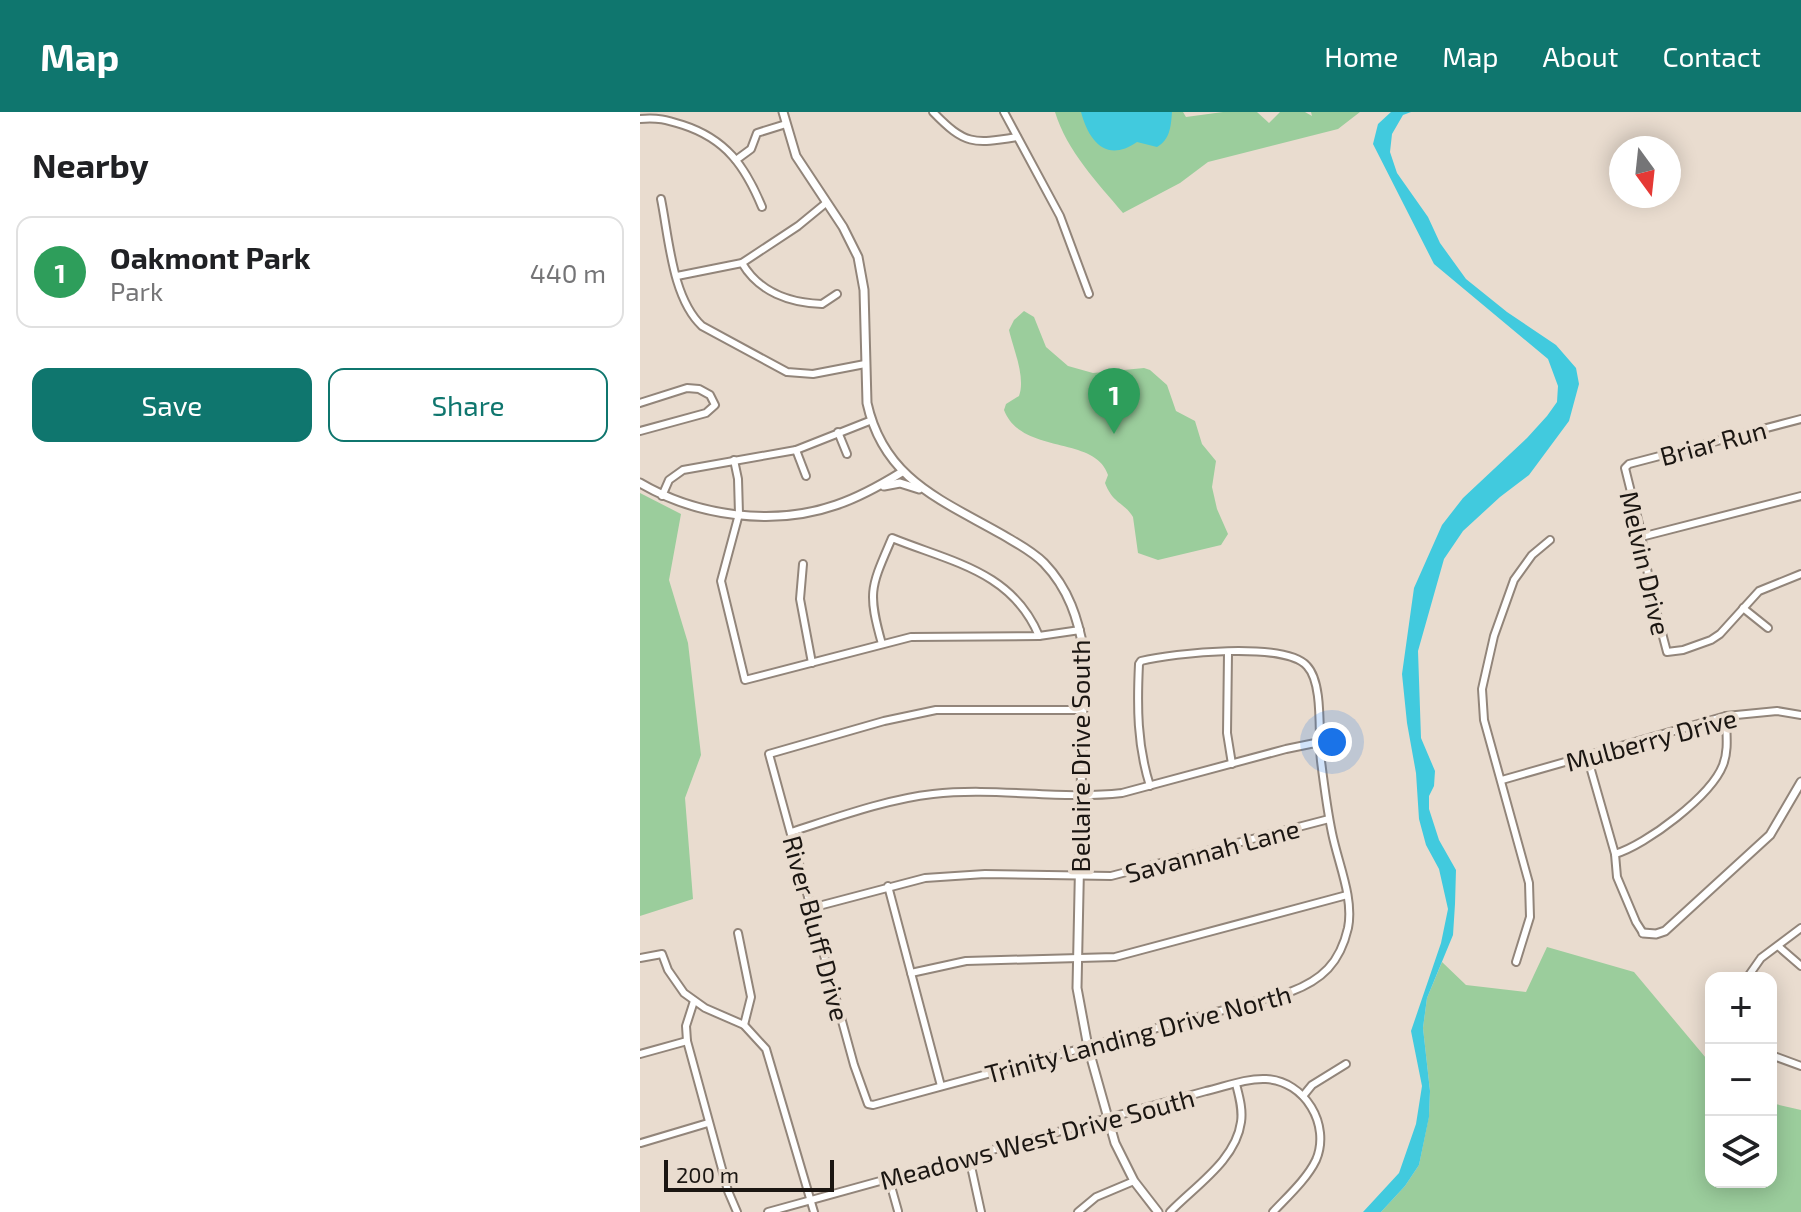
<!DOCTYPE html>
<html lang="en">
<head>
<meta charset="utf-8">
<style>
  :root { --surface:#fff; --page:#f2f2f2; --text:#202124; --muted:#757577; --line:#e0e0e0; --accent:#0f766e }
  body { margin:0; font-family:"Exo 2",sans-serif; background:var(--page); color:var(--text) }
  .controls { position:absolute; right:24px; bottom:24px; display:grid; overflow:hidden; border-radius:16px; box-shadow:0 4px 20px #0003 }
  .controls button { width:72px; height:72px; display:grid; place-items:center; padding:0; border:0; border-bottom:2px solid var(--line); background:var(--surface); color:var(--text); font:40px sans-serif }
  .compass { position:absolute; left:969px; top:24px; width:72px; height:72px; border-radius:50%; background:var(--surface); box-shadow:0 4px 20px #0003; rotate:165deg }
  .scale { position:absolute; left:24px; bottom:20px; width:170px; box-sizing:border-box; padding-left:8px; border:4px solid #1b1612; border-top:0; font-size:22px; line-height:28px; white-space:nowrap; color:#1b1612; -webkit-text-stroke:6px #e9dccf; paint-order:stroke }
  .you { position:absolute; left:692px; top:630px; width:28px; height:28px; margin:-20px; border:6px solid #fff; border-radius:50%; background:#1a73e8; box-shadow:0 0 0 12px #1a73e833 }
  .badge { display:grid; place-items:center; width:52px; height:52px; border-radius:50%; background:var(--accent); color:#fff; font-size:26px; font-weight:700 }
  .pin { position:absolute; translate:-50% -66px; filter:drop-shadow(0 2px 4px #0008) }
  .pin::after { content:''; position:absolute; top:42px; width:28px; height:24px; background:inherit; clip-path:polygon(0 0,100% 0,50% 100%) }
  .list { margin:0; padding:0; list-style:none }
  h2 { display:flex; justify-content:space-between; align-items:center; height:104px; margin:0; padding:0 32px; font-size:34px }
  h2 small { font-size:26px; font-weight:400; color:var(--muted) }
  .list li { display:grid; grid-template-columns:52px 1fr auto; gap:24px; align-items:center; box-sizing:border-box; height:112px; margin:0 16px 16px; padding:0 16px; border:2px solid var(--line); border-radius:16px }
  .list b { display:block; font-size:30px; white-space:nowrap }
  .list p { margin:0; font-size:26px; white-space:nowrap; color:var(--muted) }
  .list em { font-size:26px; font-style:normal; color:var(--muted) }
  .actions { display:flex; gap:16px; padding:24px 32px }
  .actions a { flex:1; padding:18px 0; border:2px solid var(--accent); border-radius:16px; text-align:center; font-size:28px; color:var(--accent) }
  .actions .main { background:var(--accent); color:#fff }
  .icon { flex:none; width:44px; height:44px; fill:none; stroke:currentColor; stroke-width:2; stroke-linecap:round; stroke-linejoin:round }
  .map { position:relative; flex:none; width:1161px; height:1100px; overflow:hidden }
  header { display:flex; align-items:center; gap:48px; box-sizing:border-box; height:112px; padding:0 40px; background:var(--accent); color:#fff }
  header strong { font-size:38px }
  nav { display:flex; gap:44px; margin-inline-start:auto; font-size:28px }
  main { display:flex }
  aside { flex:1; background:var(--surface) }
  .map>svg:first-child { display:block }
  .green { fill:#9bcd9c }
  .water { fill:#41cade }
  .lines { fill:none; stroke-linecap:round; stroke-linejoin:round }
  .minor-casing { stroke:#92857a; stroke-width:10 }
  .tertiary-casing { stroke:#92857a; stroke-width:11 }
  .minor { stroke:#fff; stroke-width:6 }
  .tertiary { stroke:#fff; stroke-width:7 }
  .labels { text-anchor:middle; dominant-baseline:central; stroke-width:8; stroke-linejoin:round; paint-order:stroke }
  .street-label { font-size:26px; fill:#1b1612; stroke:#e9dccf }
</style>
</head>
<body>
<header>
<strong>Map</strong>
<nav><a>Home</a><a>Map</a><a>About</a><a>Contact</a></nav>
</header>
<main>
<aside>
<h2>Nearby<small></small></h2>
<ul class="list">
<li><span class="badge" style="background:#2e9e5b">1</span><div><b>Oakmont Park</b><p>Park</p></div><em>440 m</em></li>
</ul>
<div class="actions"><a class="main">Save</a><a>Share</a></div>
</aside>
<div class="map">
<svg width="1161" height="1100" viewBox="0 0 1161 1100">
  <rect width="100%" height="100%" fill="#e9dccf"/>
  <g class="green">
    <path d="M415 0H543L546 5 583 0H617L629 11 640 0H665L672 4 671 0H720L698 17 568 50 540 71 483 101C457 70 427 39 415 0Z"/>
    <path d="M384 199 394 205 406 235 428 254 453 261 504 256 510 258 527 273 536 299 555 309 562 332 576 349 572 375 577 397 588 422 581 433 518 448 498 441 493 405C484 390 473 392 465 371L468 363C455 323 382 344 364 298L366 292 379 284C386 265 373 236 369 218L374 208Z"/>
    <path d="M0 381 41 402 29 468 48 531 61 643 45 686 53 787 0 804Z"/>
    <path d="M907 835 994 860 1071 952V1070H1131V991L1161 998V1100H741L765 1074 779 1053 789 1004 790 979 783 916 787 886 802 850 826 873 886 880Z"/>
  </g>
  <g class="water">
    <path d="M441 0H532C531 14 530 28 517 35L497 30C467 51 449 30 441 0Z"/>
    <path d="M751 0H771L763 3 752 22 750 40 757 61 788 105 800 131 826 167 867 200 916 233 936 256 939 272 929 309 889 363 860 385 823 419 804 447 778 539 781 626 795 659 794 674 789 684V697L799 728 816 758 815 792 813 823 787 886 783 916 790 979 789 1005 779 1053 765 1074 741 1100H723L759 1061 776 1012 782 974 771 919 801 831 808 797 799 757 786 733 779 707 776 661 767 611 762 562 774 476 802 413 823 386 887 326 907 304 917 290 918 274 908 247 794 152 733 32 738 12Z"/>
  </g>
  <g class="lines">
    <defs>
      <g id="minor">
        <path d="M293 0C325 33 333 32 377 25"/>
        <path d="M364 0 420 104 449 182"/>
        <path d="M0 7C17 5 27 8 43 13 86 27 105 54 122 95"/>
        <path d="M96 48 111 37 117 21 146 12"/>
        <path d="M21 87C29 126 32 186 62 214L147 260 173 262 225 252"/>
        <path d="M102 151C119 180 150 191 182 192L197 182"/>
        <path d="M37 164 102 151 158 114 186 91"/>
        <path d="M0 291 47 276 59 277 70 283 75 293 66 301 0 319"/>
        <path d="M1161 307 989 352 985 356 999 412 1011 479 1027 540 1043 538 1071 528 1080 522 1119 479 1161 462"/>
        <path d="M198 320 207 342"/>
        <path d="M156 338 166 364"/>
        <path d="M94 348 98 367 99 402 81 469 105 568 271 525 399 524 440 518"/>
        <path d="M22 384 29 368 43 358 156 338 232 308"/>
        <path d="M1001 425 1161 384"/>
        <path d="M163 452 160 487 172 551"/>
        <path d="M1103 496 1128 516"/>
        <path d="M242 532C227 479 231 475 252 426 311 450 372 459 399 524"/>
        <path d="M588 541 587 621 592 652"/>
        <path d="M443 598H296L244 609 129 642 214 953 228 992 233 993 650 880C682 868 700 851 708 816 714 786 698 751 692 721 687 697 684 673 681 649 678 624 684 572 667 554 645 529 533 541 501 549L499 552C497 594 497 633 510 674"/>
        <path d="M947 644 975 742 977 765 996 810 1003 821"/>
        <path d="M862 668 1086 604 1137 599 1161 603"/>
        <path d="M151 720C195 706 247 687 293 682 356 675 419 688 482 681L646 637 680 630"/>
        <path d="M975 742C1006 733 1071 684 1083 653 1089 638 1086 621 1086 604"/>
        <path d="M248 774 301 974"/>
        <path d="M171 796 285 766 345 762 471 764 689 707"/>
        <path d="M98 821 111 885 104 913"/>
        <path d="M1138 834 1161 854"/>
        <path d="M0 846 22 842 28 858 44 881 65 896 104 913 126 937 174 1100"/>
        <path d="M876 850 890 805 889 771 844 608 842 577 854 524 874 468 892 443 910 428"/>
        <path d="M271 861 326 849 475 845 707 783"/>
        <path d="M1107 866 1121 846 1161 816"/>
        <path d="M54 889 46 914 47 929 88 1079 97 1100"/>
        <path d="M0 942 47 929"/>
        <path d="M1131 943 1161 954"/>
        <path d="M663 984 672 973 706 952"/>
        <path d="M1 1031 68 1011"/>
        <path d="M329 1045 341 1100"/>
        <path d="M249 1067 258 1099"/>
        <path d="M128 1100 566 979C584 975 606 966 626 967 665 969 691 1013 676 1048 667 1067 647 1085 633 1100"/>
        <path d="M438 1100 456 1085 494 1069"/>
        <path d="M530 1100C555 1074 596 1048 601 1010 603 997 599 984 596 972"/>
      </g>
      <g id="tertiary">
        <path d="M143 0 156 44 203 115 218 145 224 178 227 291C244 368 302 388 363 423 378 432 392 439 404 451 429 477 438 507 444 540L437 876 448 935 475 1031 494 1069 518 1100"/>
        <path d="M0 371C56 404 133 415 196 393 220 385 241 373 262 360"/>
        <path d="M244 374 260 371 279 377"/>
        <path d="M1003 821 1016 822 1025 819 1130 723 1161 670"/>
      </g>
    </defs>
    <use href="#minor" class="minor-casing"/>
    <use href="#tertiary" class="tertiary-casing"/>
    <use href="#minor" class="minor"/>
    <use href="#tertiary" class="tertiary"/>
  </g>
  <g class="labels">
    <g class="street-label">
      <text transform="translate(1073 330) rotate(-15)">Briar Run</text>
      <text transform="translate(1006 451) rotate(77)">Melvin Drive</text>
      <text transform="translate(1011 627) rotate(-15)">Mulberry Drive</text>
      <text transform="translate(439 644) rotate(-90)">Bellaire Drive South</text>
      <text transform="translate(572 738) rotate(-15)">Savannah Lane</text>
      <text transform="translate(177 816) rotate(75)">River Bluff Drive</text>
      <text transform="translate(498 921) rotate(-15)">Trinity Landing Drive North</text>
      <text transform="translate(397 1026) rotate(-15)">Meadows West Drive South</text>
    </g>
  </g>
</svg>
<div class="controls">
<button>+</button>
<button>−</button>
<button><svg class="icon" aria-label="layers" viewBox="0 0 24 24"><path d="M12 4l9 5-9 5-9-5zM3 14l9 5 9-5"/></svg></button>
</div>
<svg class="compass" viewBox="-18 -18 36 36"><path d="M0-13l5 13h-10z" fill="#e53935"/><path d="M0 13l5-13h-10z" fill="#757577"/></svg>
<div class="scale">200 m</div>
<div class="you"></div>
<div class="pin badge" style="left:474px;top:322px;background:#2e9e5b">1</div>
</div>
</main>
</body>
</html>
